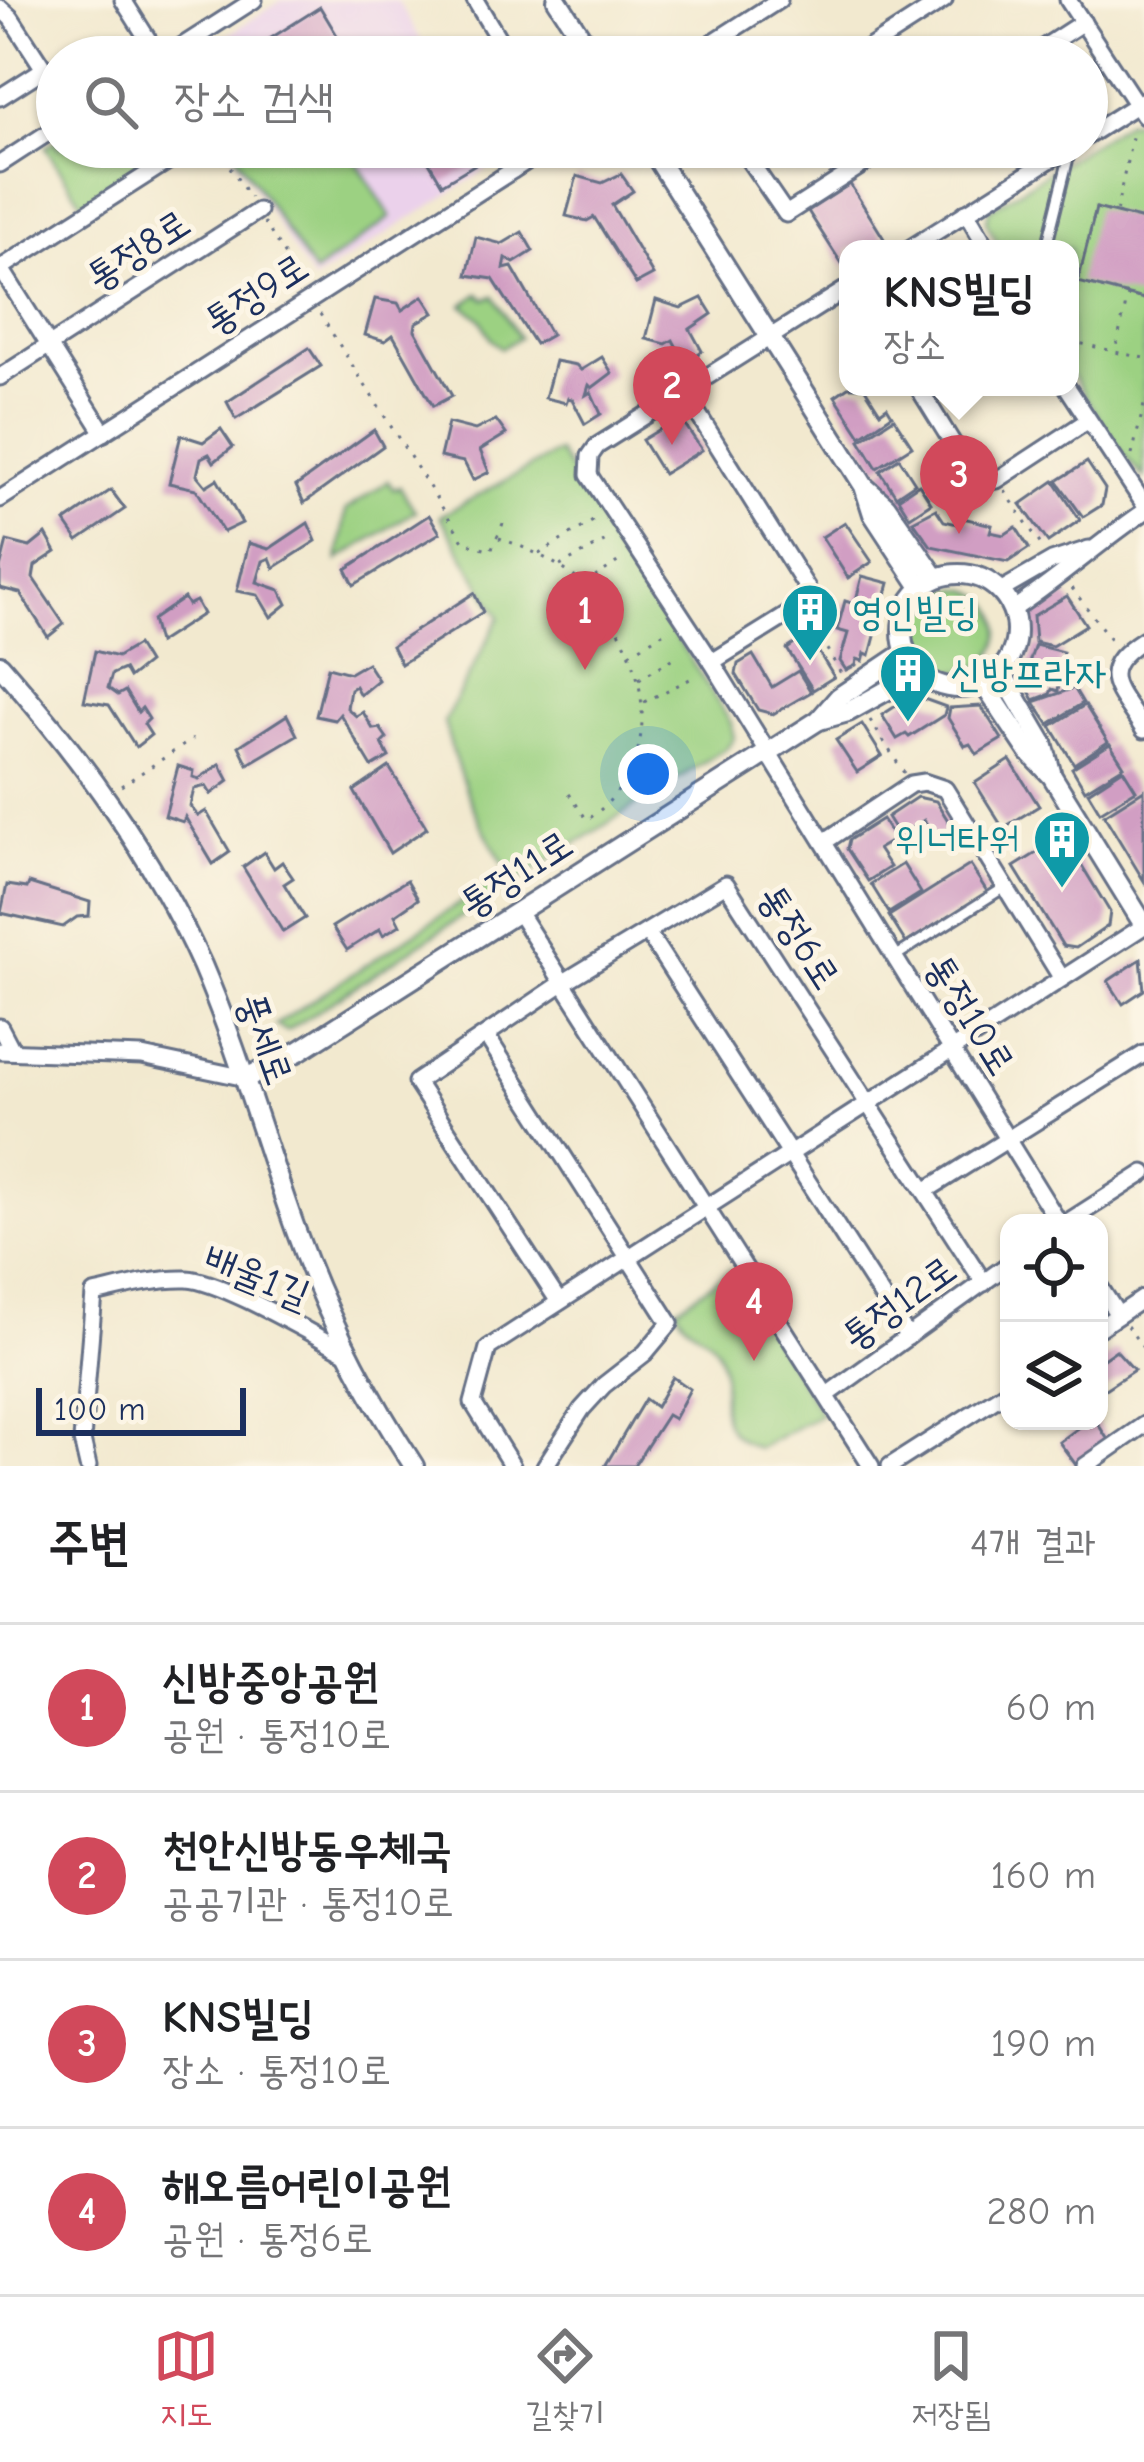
<!DOCTYPE html>
<html lang="ko">
<head>
<meta charset="utf-8">
<style>
  :root { --surface:#fff; --page:#f6f6f6; --text:#202124; --muted:#757577; --line:#e0e0e0; --accent:#d1495b }
  body { margin:0; font-family:"Comic Neue","Poor Story",sans-serif; background:var(--page); color:var(--text) }
  .controls { position:absolute; right:36px; bottom:36px; display:grid; overflow:hidden; border-radius:24px; box-shadow:0 3px 9px #0004 }
  .controls button { width:108px; height:108px; display:grid; place-items:center; padding:0; border:0; border-bottom:3px solid var(--line); background:var(--surface); color:var(--text); font:60px sans-serif }
  .scale { position:absolute; left:36px; bottom:30px; width:210px; box-sizing:border-box; padding-left:12px; border:6px solid #1b2f5e; border-top:0; font-size:33px; line-height:42px; white-space:nowrap; color:#1b2f5e; -webkit-text-stroke:9px #fcf5e5; paint-order:stroke }
  .you { position:absolute; left:648px; top:774px; width:42px; height:42px; margin:-30px; border:9px solid #fff; border-radius:50%; background:#1a73e8; box-shadow:0 0 0 18px #1a73e833 }
  .badge { display:grid; place-items:center; width:78px; height:78px; border-radius:50%; background:var(--accent); color:#fff; font-size:39px; font-weight:700 }
  .pin { position:absolute; translate:-50% -99px; filter:drop-shadow(0 3px 6px #0008) }
  .pin::after { content:''; position:absolute; top:63px; width:42px; height:36px; background:inherit; clip-path:polygon(0 0,100% 0,50% 100%) }
  .popup { position:absolute; left:839px; top:240px; width:240px; height:156px; box-sizing:border-box; display:grid; place-content:center; border-radius:24px; background:var(--surface); filter:drop-shadow(0 3px 9px #0005); font-size:39px; white-space:nowrap; color:var(--muted) }
  .popup b { font-size:45px; color:var(--text) }
  .popup::after { content:''; position:absolute; left:50%; top:100%; margin-left:-24px; border:24px solid transparent; border-top-color:var(--surface) }
  .list { margin:0; padding:0; list-style:none }
  h2 { display:flex; justify-content:space-between; align-items:center; height:156px; margin:0; padding:0 48px; font-size:51px }
  h2 small { font-size:39px; font-weight:400; color:var(--muted) }
  .list li { display:grid; grid-template-columns:78px 1fr auto; gap:36px; align-items:center; box-sizing:border-box; height:168px; padding:0 48px; border-top:3px solid var(--line) }
  .list b { display:block; font-size:45px; white-space:nowrap }
  .list p { margin:0; font-size:39px; white-space:nowrap; color:var(--muted) }
  .list em { font-size:39px; font-style:normal; color:var(--muted) }
  .icon { flex:none; width:66px; height:66px; fill:none; stroke:currentColor; stroke-width:2; stroke-linecap:round; stroke-linejoin:round }
  .map { position:relative; flex:none; width:1144px; height:1466px; overflow:hidden }
  .search { position:absolute; background:var(--surface); box-shadow:0 3px 9px #0004; left:36px; right:36px; top:36px; height:132px; display:flex; align-items:center; gap:30px; box-sizing:border-box; padding:0 42px; border-radius:66px; color:var(--muted); font-size:45px }
  .sheet { height:828px; background:var(--surface) }
  nav { display:flex; justify-content:space-around; align-items:center; box-sizing:border-box; height:168px; border-top:3px solid var(--line); background:var(--surface); font-size:33px; color:var(--muted) }
  nav a { display:grid; justify-items:center; gap:6px }
  nav .on { color:var(--accent) }
  .map>svg:first-child { display:block }
  .built { fill:#ebd1eb }
  .green { fill:#9cd182; stroke:#5c8070; stroke-width:3 }
  .building { fill:#d19ec3 }
  .lines { fill:none; stroke-linecap:round; stroke-linejoin:round }
  .service-casing { stroke:#667086; stroke-width:14 }
  .minor-casing { stroke:#667086; stroke-width:21 }
  .tertiary-casing { stroke:#667086; stroke-width:24 }
  .path { stroke:#667086; stroke-width:3; stroke-dasharray:3 9; stroke-linecap:butt }
  .service { stroke:#fff; stroke-width:8 }
  .minor { stroke:#fff; stroke-width:15 }
  .tertiary { stroke:#fff; stroke-width:18 }
  .labels { text-anchor:middle; dominant-baseline:central; stroke-width:10; stroke-linejoin:round; paint-order:stroke }
  .street-label { font-size:39px; fill:#1b2f5e; stroke:#fcf5e5 }
  .culture-label { font-size:39px; fill:#0d838f; stroke:#fcf5e5; text-anchor:start }
</style>
</head>
<body>
<div class="map">
<svg width="1144" height="1466" viewBox="0 0 1144 1466">
  <rect width="100%" height="100%" fill="#fcf5e5"/>
  <filter id="ink" filterUnits="userSpaceOnUse"><feTurbulence type="fractalNoise" baseFrequency=".00833" numOctaves="2"/><feDisplacementMap in="SourceGraphic" scale="24" xChannelSelector="R" yChannelSelector="G"/><feConvolveMatrix kernelMatrix="1 2 1 2 8 2 1 2 1" color-interpolation-filters="sRGB"/></filter>
  <filter id="wash" filterUnits="userSpaceOnUse"><feTurbulence type="fractalNoise" baseFrequency=".004" numOctaves="4" result="noise"/><feDisplacementMap in="SourceGraphic" scale="48" xChannelSelector="R" yChannelSelector="G"/><feGaussianBlur stdDeviation="2.7" result="paint"/><feColorMatrix in="noise" values="0 0 0 0 0 0 0 0 0 0 0 0 0 0 0 0 0 1.4 0 .05"/><feComposite in="paint" operator="in"/></filter>
  <g filter="url(#wash)">
    <rect width="100%" height="100%" fill="#f2e9cf"/>
    <g class="built">
      <path d="M282 0H397L431 57H194Z"/>
      <path d="M228 147H486L492 158 491 167 313 281Z"/>
    </g>
    <g class="green">
      <path d="M1127 121H1136L1144 133V478L1122 453 1070 372V249H1001L986 222 989 210Z"/>
      <path d="M57 139V147H175L85 208 45 147Z"/>
      <path d="M231 147H347L391 217 314 273Z"/>
      <path d="M479 294 485 299 494 296 519 338 501 348 491 339 481 319 463 305Z"/>
      <path d="M558 452 731 723 734 738 726 748 515 882C479 828 461 785 444 722L500 617 440 516Z"/>
      <path d="M388 481 393 489 400 487 415 511 338 560 346 510Z"/>
      <circle cx="959" cy="630" r="41"/>
      <path d="M489 884 495 895 287 1031 275 1025Z"/>
      <path d="M731 1270 821 1414 758 1448C698 1427 738 1386 716 1349 704 1329 689 1333 676 1308Z"/>
    </g>
    <g id="blocks">
      <g class="building">
        <path d="M320 7 350 57H323L312 39 284 57H241Z"/>
        <path d="M420 147H477L484 159 442 184Z"/>
        <path d="M621 174 633 191 612 205 653 275 636 284 594 217 587 221 566 216 577 176 602 183Z"/>
        <path d="M850 184 886 242 875 249H848L845 269 808 211Z"/>
        <path d="M1096 208 1144 220V299L1078 282Z"/>
        <path d="M522 232 533 251 514 263 506 258 504 269 512 267 551 335 535 344 493 279 467 275 476 237 502 244Z"/>
        <path d="M423 296 434 313 416 323 415 330 452 396 433 406 393 335 385 341 365 335 375 299 398 303 402 310Z"/>
        <path d="M702 298 712 314 690 329 702 351 685 363 673 340 666 344 646 339 656 300 681 308Z"/>
        <path d="M309 348 321 366 236 419 227 402Z"/>
        <path d="M602 357 612 373 592 388 589 385 586 395 591 392 601 414 585 424 572 399 568 398 566 403 545 398 555 361 576 365 581 370Z"/>
        <path d="M848 387H864L880 412 887 407 892 415 861 436 835 396Z"/>
        <path d="M894 418 912 446 877 468 860 440Z"/>
        <path d="M496 420 506 434 480 450 489 472 473 480 464 462 440 457 448 423 475 430Z"/>
        <path d="M684 423 702 450 663 474 642 440 667 425 671 432Z"/>
        <path d="M221 429 233 447 214 462 209 454 201 458 197 475 206 486 217 479 242 523 223 532 196 489 169 483 181 435 203 442Z"/>
        <path d="M374 430 383 446 304 503 296 486Z"/>
        <path d="M899 458 915 483 896 496 880 471Z"/>
        <path d="M1087 462 1105 489 1102 505 1083 517 1057 481Z"/>
        <path d="M1054 481 1080 520 1048 542 1021 504Z"/>
        <path d="M919 484 931 503 910 517 898 498Z"/>
        <path d="M111 490 125 509 78 541 65 522Z"/>
        <path d="M936 509 944 521 957 524 959 517 992 525 990 532 1004 535 1016 527 1029 548 1008 562 931 546 913 521Z"/>
        <path d="M429 515 440 533 354 585 346 569Z"/>
        <path d="M845 522 872 562 848 578 822 537Z"/>
        <path d="M308 523 316 541 274 568 270 558 263 561 257 582 280 590 287 604 271 617 258 595 237 591 249 543 269 549Z"/>
        <path d="M46 534 56 552 35 566 33 578 64 624 48 637 20 593 0 588V568L7 541 30 547Z"/>
        <path d="M862 576 889 583 870 655 865 653 863 661 857 659 856 665 846 670 840 661 848 633 837 630 845 601 855 604Z"/>
        <path d="M474 593 483 612 401 664 392 646Z"/>
        <path d="M1067 596 1086 625 1052 646 1035 642 1033 616Z"/>
        <path d="M184 598 188 605 196 601 203 614 158 643 152 620Z"/>
        <path d="M808 635 834 677 813 690 787 649Z"/>
        <path d="M137 645 148 663 129 678 124 669 112 674 108 688 118 695 125 691 138 712 142 708 149 719 144 724 151 735 136 747 109 705 84 701 95 651 117 657Z"/>
        <path d="M1035 645 1063 652 1055 683 1059 684 1058 691 1052 689 1050 694 1034 700 1023 680Z"/>
        <path d="M753 655 772 687 798 671 811 692 773 714 758 710 736 674 738 664Z"/>
        <path d="M367 663 378 680 360 695 355 686 350 689 347 708 356 716 363 712 373 729 380 728 387 738 382 743 389 757 372 767 340 714 335 720 316 716 328 667 350 673Z"/>
        <path d="M1074 688 1083 703 1049 724 1034 702Z"/>
        <path d="M913 695 946 707 944 715 909 737 906 734 897 739 882 715Z"/>
        <path d="M1085 705 1108 742 1074 764 1051 726Z"/>
        <path d="M981 706 1002 739 977 754 970 744 965 746 948 718 950 708Z"/>
        <path d="M287 715 297 735 248 764 239 746Z"/>
        <path d="M862 724 882 756 857 772 836 740Z"/>
        <path d="M1110 744 1124 766 1085 790 1072 768Z"/>
        <path d="M1010 760 1039 806 1003 828 975 783Z"/>
        <path d="M220 764 229 781 211 794 206 786 194 789 190 806 198 816 206 811 230 852 213 864 185 817 183 822 165 816 178 766 194 771 193 777 199 779Z"/>
        <path d="M389 767 427 828 390 853 354 791Z"/>
        <path d="M1123 769 1136 790 1100 812 1088 792Z"/>
        <path d="M1144 790V881L1104 815Z"/>
        <path d="M917 797 936 801 952 827 935 838 924 820 899 836 887 817Z"/>
        <path d="M882 819 895 839 878 849 890 867 868 881 847 849 849 840Z"/>
        <path d="M1064 836 1110 912 1108 926 1076 948 1063 946 1014 867Z"/>
        <path d="M264 852 274 868 282 862 293 878 284 884 305 918 283 932 243 867Z"/>
        <path d="M903 864 921 893 889 913 871 884Z"/>
        <path d="M970 865 988 893 906 943 889 916Z"/>
        <path d="M407 880 418 899 395 915 400 925 383 935 380 929 347 950 332 927Z"/>
        <path d="M29 883 90 902 89 916 77 917 63 927 1 913 7 885 27 888Z"/>
        <path d="M1141 959 1144 990 1123 1004 1108 981Z"/>
        <path d="M1116 1350 1134 1370 1099 1393V1362Z"/>
        <path d="M673 1377 690 1389 674 1419 667 1415 634 1466H605L645 1399 656 1407Z"/>
        <path d="M1088 1421H1096L1108 1440 1076 1465 1059 1442Z"/>
      </g>
    </g>
  </g>
  <g filter="url(#ink)">
    <use href="#blocks" fill-opacity="0" stroke="#667086" stroke-width="3"/>
    <g class="lines">
      <defs>
        <g id="service">
          <path d="M1046 249 1071 148"/>
          <path d="M896 956 1005 887"/>
        </g>
        <g id="minor">
          <path d="M123 0 159 57"/>
          <path d="M475 0 502 45 503 51 494 57"/>
          <path d="M1068 0 1144 116"/>
          <path d="M0 8 11 18 57 89"/>
          <path d="M165 57 254 0"/>
          <path d="M690 57 779 0"/>
          <path d="M855 57 944 0"/>
          <path d="M1029 57 1083 22"/>
          <path d="M0 97 44 69"/>
          <path d="M1087 136 1144 100"/>
          <path d="M498 147 513 170"/>
          <path d="M740 147 786 214 890 147"/>
          <path d="M0 164 57 127"/>
          <path d="M966 212 988 249"/>
          <path d="M909 249 1070 147"/>
          <path d="M0 267 104 433"/>
          <path d="M1 268 190 147"/>
          <path d="M848 288 597 446 590 456 589 475 712 662 1059 1223"/>
          <path d="M0 377 258 211"/>
          <path d="M918 387 965 463 986 481 997 480 1087 421"/>
          <path d="M1067 387 1144 504"/>
          <path d="M683 390 807 588 802 606 712 662"/>
          <path d="M0 499 549 147"/>
          <path d="M1000 591 1052 561 1089 549"/>
          <path d="M1012 610C1058 580 1098 543 1144 512"/>
          <path d="M1144 639C1092 672 1118 688 1144 730"/>
          <path d="M824 842 911 784 924 782 945 789 1061 977"/>
          <path d="M518 912 871 1466"/>
          <path d="M647 932 908 1337"/>
          <path d="M0 1027 12 1050"/>
          <path d="M486 1035 670 1323 645 1353 604 1385 582 1409 545 1466"/>
          <path d="M0 1051 142 1056 246 1078"/>
          <path d="M925 1191 1144 1054"/>
          <path d="M1066 1223 1144 1173"/>
          <path d="M1099 1286 1118 1315"/>
          <path d="M559 1302 416 1082 564 982 726 884 984 1283"/>
          <path d="M1099 1328 1144 1298"/>
          <path d="M827 1395 1009 1264"/>
          <path d="M88 1466 82 1440 94 1294C125 1287 155 1278 187 1279 223 1281 314 1336 350 1354"/>
          <path d="M512 1466 473 1403 488 1348 1144 926"/>
          <path d="M890 1466 1009 1390"/>
          <path d="M1085 1466 1144 1425"/>
        </g>
        <g id="tertiary">
          <path d="M557 0 594 57"/>
          <path d="M650 147 864 486 873 514 921 587"/>
          <path d="M867 489 886 506 936 578"/>
          <circle cx="959" cy="631" r="57"/>
          <path d="M0 665C80 756 152 854 202 965 239 1052 264 1142 296 1231 325 1312 367 1394 414 1466"/>
          <path d="M1000 670 1043 743 1051 772"/>
          <path d="M983 683 1029 752 1052 776 1144 925"/>
          <path d="M819 720 848 712 920 672"/>
          <path d="M246 1078 299 1051 819 720 839 697 906 652"/>
        </g>
      </defs>
      <use href="#service" class="service-casing"/>
      <use href="#minor" class="minor-casing"/>
      <use href="#tertiary" class="tertiary-casing"/>
      <g class="path">
        <path d="M517 45 547 27"/>
        <path d="M217 147 250 198"/>
        <path d="M1117 213 1144 220"/>
        <path d="M264 222 303 285"/>
        <path d="M1078 282 1144 299"/>
        <path d="M1128 295 1115 352 1144 358"/>
        <path d="M320 314 464 542 491 550 506 517"/>
        <path d="M1070 314 1096 208 1116 213 1134 128"/>
        <path d="M1070 341 1113 351"/>
        <path d="M1132 455 1144 405"/>
        <path d="M1005 491 1043 548"/>
        <path d="M499 538C530 549 564 565 588 589 650 654 670 763 587 820L568 792"/>
        <path d="M539 554 593 521"/>
        <path d="M560 566 606 541"/>
        <path d="M585 584 619 561"/>
        <path d="M1072 588 1113 643"/>
        <path d="M809 618 843 677"/>
        <path d="M630 653 663 633"/>
        <path d="M639 679 679 655"/>
        <path d="M644 702 696 676"/>
        <path d="M870 720 904 773"/>
        <path d="M121 786 193 739"/>
        <path d="M1127 1326 1144 1349"/>
      </g>
      <use href="#service" class="service"/>
      <use href="#minor" class="minor"/>
      <use href="#tertiary" class="tertiary"/>
    </g>
  </g>
  <defs>
    <symbol id="building-pin" viewBox="-11 -11 22 30"><path d="M0 17L-7.5 6A9.5 9.5 0 1 1 7.5 6Z" fill="#0f9aa8" stroke="#fcf5e5"/><path d="M-4-6H4V6H1V3H-1V6H-4ZM-2.5-4.3h1.7v1.8h-1.7ZM.8-4.3h1.7v1.8H.8ZM-2.5-1h1.7V.8h-1.7ZM.8-1h1.7V.8H.8Z" fill="#fff"/></symbol>
  </defs>
  <g fill-rule="evenodd">
    <use href="#building-pin" x="777" y="579" width="66" height="90"/>
    <use href="#building-pin" x="875" y="640" width="66" height="90"/>
    <use href="#building-pin" x="1029" y="806" width="66" height="90"/>
  </g>
  <g class="labels">
    <g class="street-label">
      <text transform="translate(138 250) rotate(-33)">통정8로</text>
      <text transform="translate(256 294) rotate(-33)">통정9로</text>
      <text transform="translate(516 874) rotate(-33)">통정11로</text>
      <text transform="translate(799 937) rotate(57)">통정6로</text>
      <text transform="translate(970 1015) rotate(58)">통정10로</text>
      <text transform="translate(265 1039) rotate(70)">풍세로</text>
      <text transform="translate(257 1277) rotate(22)">배울1길</text>
      <text transform="translate(899 1303) rotate(-36)">통정12로</text>
    </g>
    <g class="culture-label">
      <text x="852" y="612">영인빌딩</text>
      <text x="950" y="673">신방프라자</text>
      <text x="1020" y="839" text-anchor="end">위너타워</text>
    </g>
  </g>
</svg>
<div class="controls">
<button><svg class="icon" aria-label="locate" viewBox="0 0 24 24"><circle cx="12" cy="12" r="6"/><path d="M12 2v4M12 18v4M2 12h4M18 12h4"/></svg></button>
<button><svg class="icon" aria-label="layers" viewBox="0 0 24 24"><path d="M12 4l9 5-9 5-9-5zM3 14l9 5 9-5"/></svg></button>
</div>
<div class="scale">100 m</div>
<div class="you"></div>
<div class="pin badge" style="left:585px;top:670px">1</div>
<div class="pin badge" style="left:672px;top:445px">2</div>
<div class="pin badge" style="left:959px;top:534px">3</div>
<div class="popup"><b>KNS빌딩</b>장소</div>
<div class="pin badge" style="left:754px;top:1361px">4</div>
<div class="search"><svg class="icon" aria-label="search" viewBox="0 0 24 24"><circle cx="10" cy="10" r="6"/><path d="M15 15l6 6"/></svg>장소 검색</div>
</div>
<section class="sheet">
<h2>주변<small>4개 결과</small></h2>
<ul class="list">
<li><span class="badge">1</span><div><b>신방중앙공원</b><p>공원 · 통정10로</p></div><em>60 m</em></li>
<li><span class="badge">2</span><div><b>천안신방동우체국</b><p>공공기관 · 통정10로</p></div><em>160 m</em></li>
<li><span class="badge">3</span><div><b>KNS빌딩</b><p>장소 · 통정10로</p></div><em>190 m</em></li>
<li><span class="badge">4</span><div><b>해오름어린이공원</b><p>공원 · 통정6로</p></div><em>280 m</em></li>
</ul>
</section>
<nav>
<a class="on"><svg class="icon" aria-label="map" viewBox="0 0 24 24"><path d="M3 6l6-2 6 2 6-2v14l-6 2-6-2-6 2zM9 4v14M15 6v14"/></svg>지도</a>
<a><svg class="icon" aria-label="directions" viewBox="0 0 24 24"><path d="M12 3l9 9-9 9-9-9zM9 14v-3h6M13 9l2 2-2 2"/></svg>길찾기</a>
<a><svg class="icon" aria-label="saved" viewBox="0 0 24 24"><path d="M7 4h10v16l-5-4-5 4z"/></svg>저장됨</a>
</nav>
</body>
</html>
